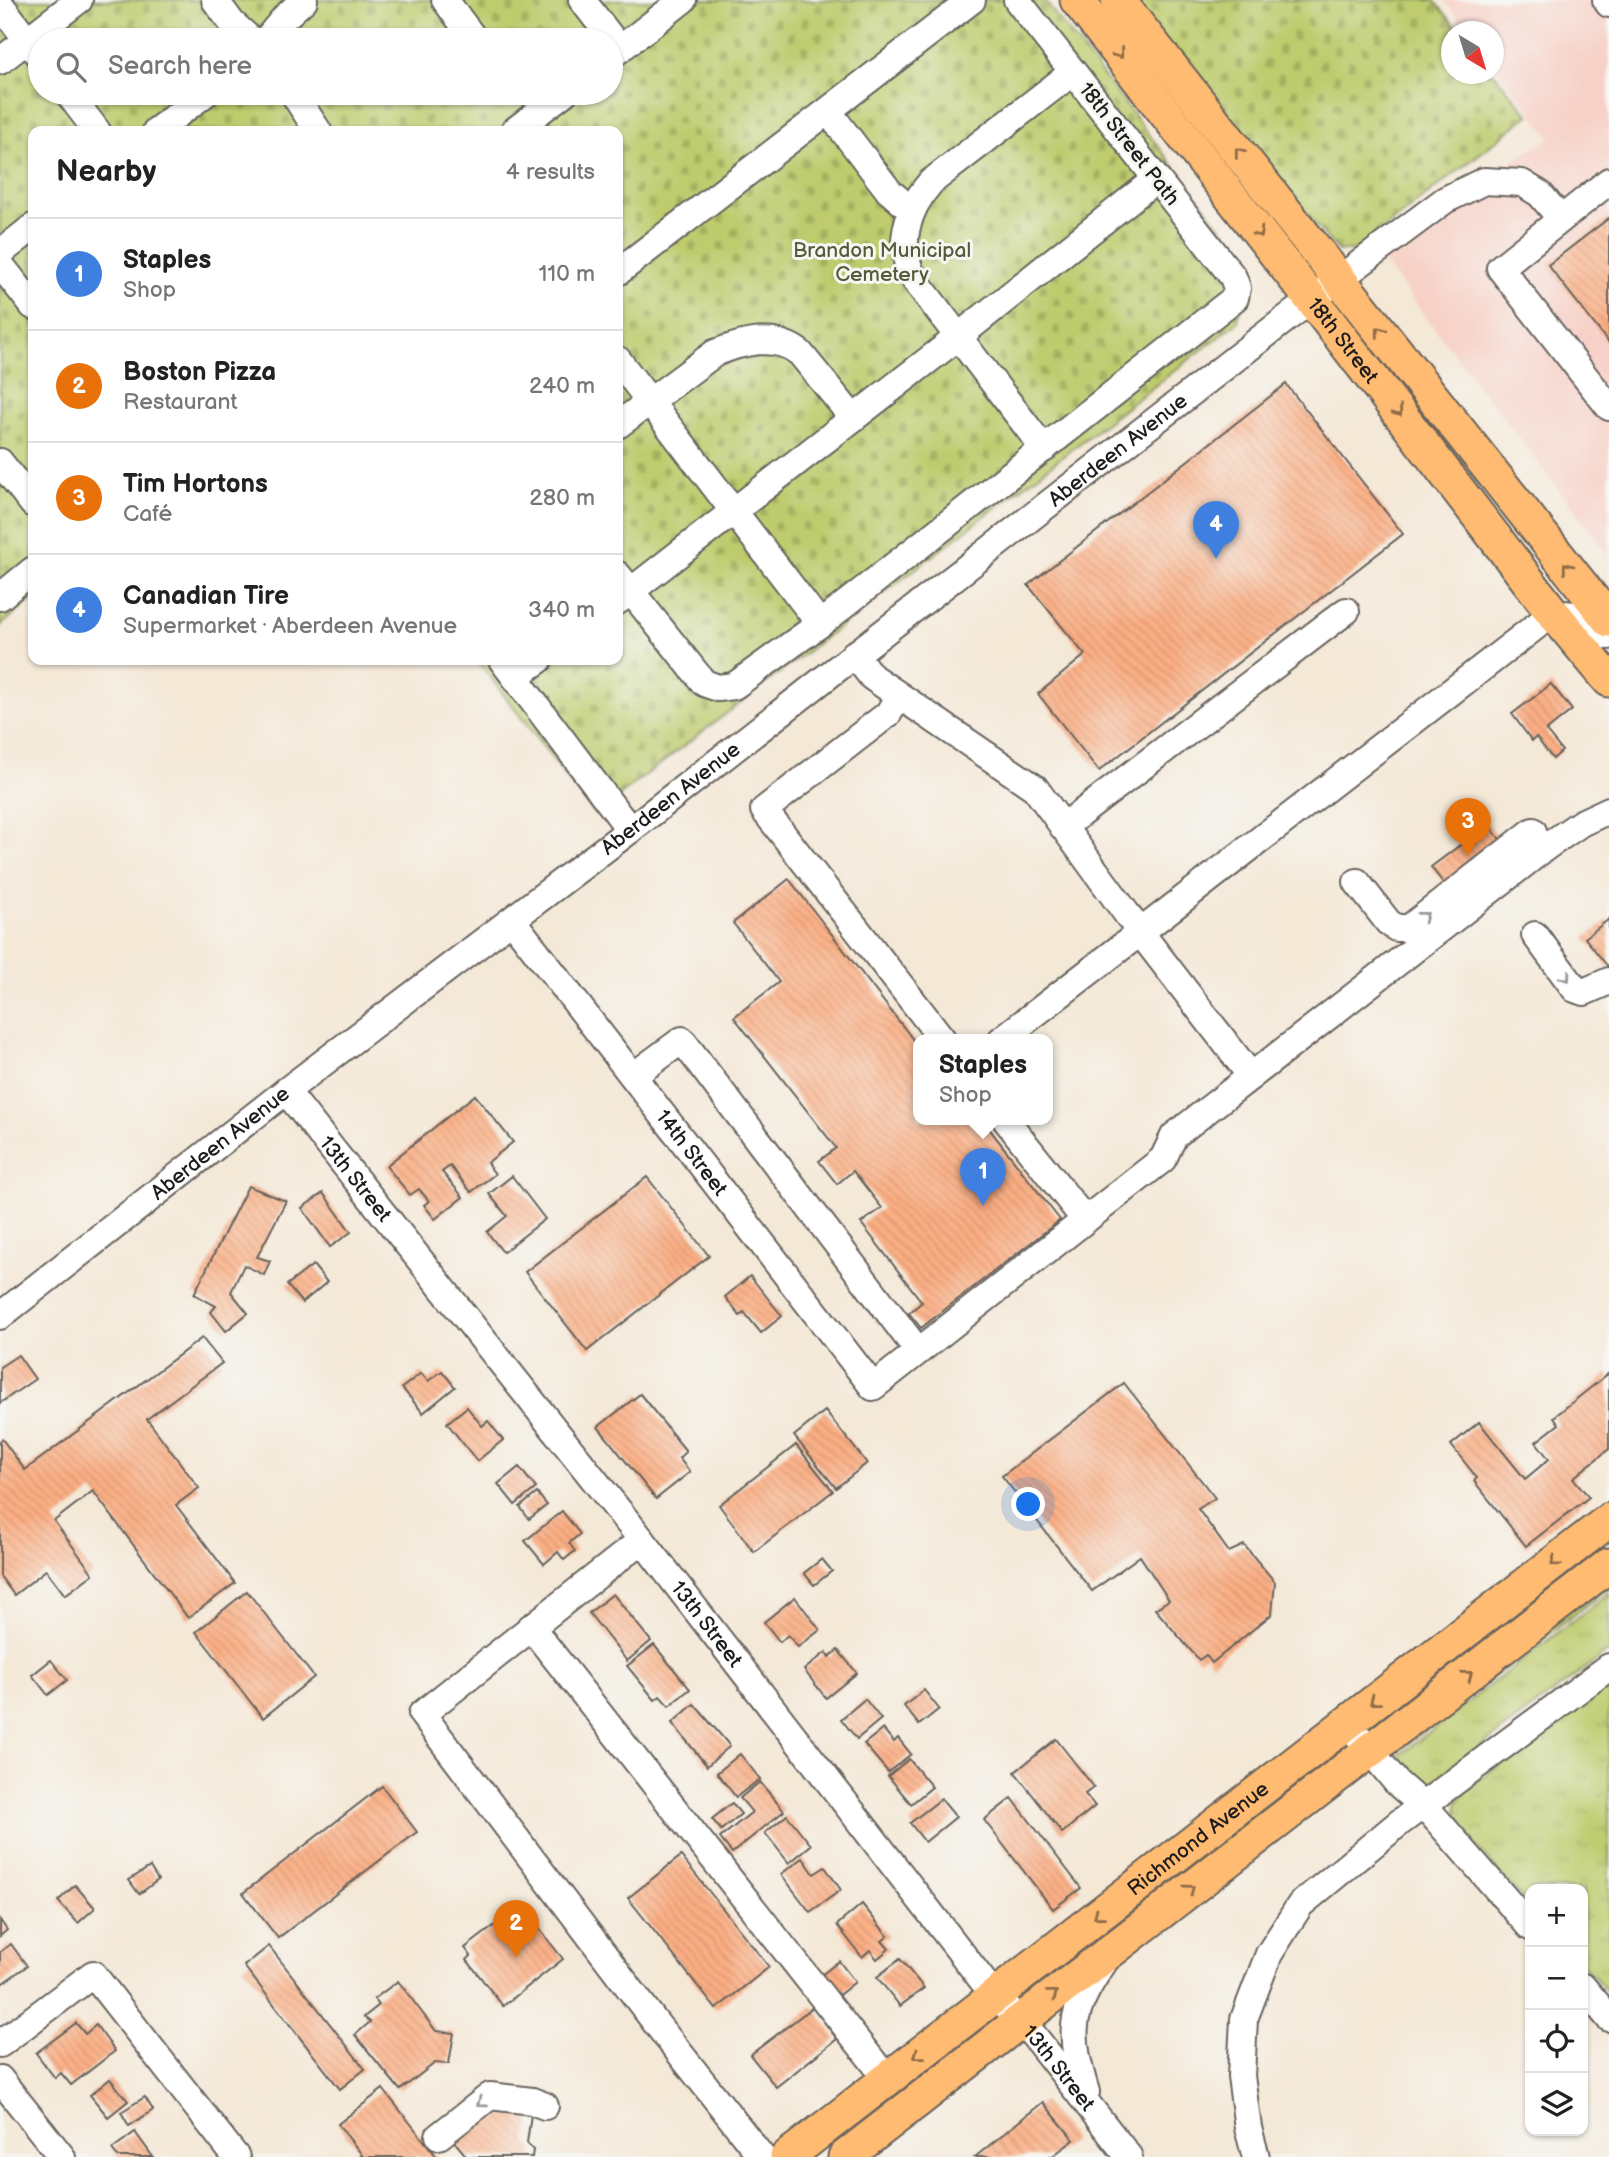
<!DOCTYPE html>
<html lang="en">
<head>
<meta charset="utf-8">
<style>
  :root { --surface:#fff; --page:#f2f2f2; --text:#222; --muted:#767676; --line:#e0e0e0; --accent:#111827 }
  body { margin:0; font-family:"Balsamiq Sans",sans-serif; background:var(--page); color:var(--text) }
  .controls { position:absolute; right:21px; bottom:21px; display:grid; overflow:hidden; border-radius:14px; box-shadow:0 2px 5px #0004 }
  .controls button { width:63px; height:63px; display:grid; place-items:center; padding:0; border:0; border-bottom:2px solid var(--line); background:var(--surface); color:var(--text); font:35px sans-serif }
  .compass { position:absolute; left:1441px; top:21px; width:63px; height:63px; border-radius:50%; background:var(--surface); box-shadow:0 2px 5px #0004; rotate:142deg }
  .you { position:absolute; left:1029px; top:1505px; width:24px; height:24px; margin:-18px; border:5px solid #fff; border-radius:50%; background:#1a73e8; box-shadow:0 0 0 10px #1a73e833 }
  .badge { display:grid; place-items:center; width:46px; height:46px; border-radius:50%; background:var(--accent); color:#fff; font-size:23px; font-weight:700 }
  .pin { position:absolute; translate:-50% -58px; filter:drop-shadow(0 2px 4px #0008) }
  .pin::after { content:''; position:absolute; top:37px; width:24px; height:21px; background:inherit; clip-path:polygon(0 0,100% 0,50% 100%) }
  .popup { position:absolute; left:913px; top:1034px; width:140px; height:91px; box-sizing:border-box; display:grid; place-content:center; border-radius:14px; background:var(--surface); filter:drop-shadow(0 2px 5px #0005); font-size:23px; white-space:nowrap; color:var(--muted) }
  .popup b { font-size:26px; color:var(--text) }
  .popup::after { content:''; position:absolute; left:50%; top:100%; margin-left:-14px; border:14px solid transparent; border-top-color:var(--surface) }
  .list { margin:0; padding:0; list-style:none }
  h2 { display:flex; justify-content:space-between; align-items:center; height:91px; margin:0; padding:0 28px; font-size:30px }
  h2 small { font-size:23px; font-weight:400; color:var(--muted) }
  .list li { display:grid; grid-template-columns:46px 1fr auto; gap:21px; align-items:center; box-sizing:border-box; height:112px; padding:0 28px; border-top:2px solid var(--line) }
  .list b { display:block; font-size:26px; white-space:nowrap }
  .list p { margin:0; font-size:23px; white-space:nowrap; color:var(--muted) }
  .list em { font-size:23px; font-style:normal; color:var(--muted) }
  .icon { flex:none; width:38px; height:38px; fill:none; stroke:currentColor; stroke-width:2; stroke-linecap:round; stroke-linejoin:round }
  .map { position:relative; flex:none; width:1609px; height:2157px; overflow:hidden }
  .search { position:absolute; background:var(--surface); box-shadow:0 2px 5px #0004; left:28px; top:28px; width:595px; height:77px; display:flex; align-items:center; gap:18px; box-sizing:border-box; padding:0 24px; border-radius:38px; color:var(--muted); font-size:26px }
  .panel { position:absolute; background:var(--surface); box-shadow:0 2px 5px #0004; left:28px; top:126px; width:595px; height:539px; border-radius:14px }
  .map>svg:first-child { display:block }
  .built { fill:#f7d1c7 }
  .grass { fill:url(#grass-tufts); stroke:#6d7445; stroke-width:2 }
  .cemetery { fill:url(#cemetery-stones); stroke:#6d7445; stroke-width:2; fill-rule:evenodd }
  .building { fill:url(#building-back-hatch) }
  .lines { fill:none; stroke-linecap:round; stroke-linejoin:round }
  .minor-casing { stroke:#68635d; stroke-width:30 }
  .major-casing { stroke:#68635d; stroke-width:37 }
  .minor { stroke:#fff; stroke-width:26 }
  .major { stroke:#ffbb71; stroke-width:33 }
  .oneway { stroke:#8e6c46 }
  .oneway2 { stroke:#999 }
  .labels { text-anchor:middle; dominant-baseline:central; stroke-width:6; stroke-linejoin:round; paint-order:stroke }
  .street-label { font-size:21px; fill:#1c1c1c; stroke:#f6f6f2 }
  .park-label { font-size:21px; fill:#555a39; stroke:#f6f6f2 }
</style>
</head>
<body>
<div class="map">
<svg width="1609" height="2157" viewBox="0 0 1609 2157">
  <defs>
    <pattern id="grass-tufts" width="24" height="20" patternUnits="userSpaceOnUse" patternTransform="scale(1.75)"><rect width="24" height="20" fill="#becc6e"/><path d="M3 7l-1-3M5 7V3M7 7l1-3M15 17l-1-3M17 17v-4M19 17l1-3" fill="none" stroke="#a3af5f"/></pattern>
    <pattern id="cemetery-stones" width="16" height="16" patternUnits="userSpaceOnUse" patternTransform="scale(1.75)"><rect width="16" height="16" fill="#becc6e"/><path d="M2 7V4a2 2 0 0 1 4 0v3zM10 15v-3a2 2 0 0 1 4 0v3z" fill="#a3af5f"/></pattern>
    <pattern id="building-back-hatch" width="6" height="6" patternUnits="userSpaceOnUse" patternTransform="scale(1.75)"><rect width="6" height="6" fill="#fbae83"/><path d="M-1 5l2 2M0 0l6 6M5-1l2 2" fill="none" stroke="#d79571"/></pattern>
  </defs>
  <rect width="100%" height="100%" fill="#f6f6f2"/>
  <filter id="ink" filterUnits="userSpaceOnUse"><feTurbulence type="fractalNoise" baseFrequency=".0143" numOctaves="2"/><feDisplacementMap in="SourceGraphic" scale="14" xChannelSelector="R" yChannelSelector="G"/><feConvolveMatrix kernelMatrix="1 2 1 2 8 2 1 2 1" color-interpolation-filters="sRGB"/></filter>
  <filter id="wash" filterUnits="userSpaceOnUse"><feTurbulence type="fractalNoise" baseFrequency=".00686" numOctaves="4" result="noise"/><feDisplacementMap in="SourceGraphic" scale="28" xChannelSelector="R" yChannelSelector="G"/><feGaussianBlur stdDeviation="1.57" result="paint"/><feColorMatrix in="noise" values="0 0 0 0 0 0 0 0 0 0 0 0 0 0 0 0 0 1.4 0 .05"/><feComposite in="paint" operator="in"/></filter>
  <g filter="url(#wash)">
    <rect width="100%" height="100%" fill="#f4e8d7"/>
    <path class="built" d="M1444 0H1609V555L1371 246 1551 138 1494 64V32L1468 31Z"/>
    <g class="grass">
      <path d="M1609 1580V1587L1397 1752 1395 1746Z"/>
      <path d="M1609 1593V1651L1434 1781C1416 1782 1405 1774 1396 1758Z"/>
      <path d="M1609 1684V1993L1583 1965V1889H1530V1907C1514 1888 1460 1835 1457 1813 1455 1803 1461 1797 1467 1789Z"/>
    </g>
    <g class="cemetery">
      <path d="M0 0H1044L1246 259 1238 322 595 814 477 660H618V131H33V599L0 626ZM40 40H611V93H40Z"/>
      <path d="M1120 0H1434L1460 31 1452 32V74L1494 73 1529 115 1355 251H1338Z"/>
    </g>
    <g id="blocks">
      <g class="building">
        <path d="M1609 218V343L1548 265Z"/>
        <path d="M1286 384 1403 534 1099 771 1038 694 1085 655 1028 585Z"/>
        <path d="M1551 684 1572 710 1546 731 1562 751 1553 759 1536 737 1532 741 1512 714Z"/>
        <path d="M1488 824 1505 846 1448 889 1431 867Z"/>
        <path d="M789 879 918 1046V1120H976L983 1129 987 1126 1060 1220 921 1328 909 1313 922 1302 861 1223 882 1208 853 1171 837 1184 819 1161 836 1148 734 1017 779 982 733 923Z"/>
        <path d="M1609 919V968L1585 938Z"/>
        <path d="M475 1095 513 1142 487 1163 495 1174 471 1192 450 1166 442 1172 463 1197 435 1219 424 1205 429 1201 419 1189 410 1195 386 1166Z"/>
        <path d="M512 1176 545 1219 503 1252 487 1232 507 1216 489 1194Z"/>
        <path d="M647 1177 709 1256 587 1351 525 1272Z"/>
        <path d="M248 1186 286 1201 257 1257 270 1261 264 1275 244 1265 231 1292 248 1313 226 1331 211 1312 216 1306 194 1294Z"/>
        <path d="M323 1193 351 1232 330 1247 302 1208Z"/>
        <path d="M313 1265 327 1282 302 1303 287 1285Z"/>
        <path d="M750 1276 782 1316 761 1333 744 1312 740 1316 725 1297Z"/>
        <path d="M202 1338 222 1363 147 1419 199 1488 176 1505 235 1583 188 1618 93 1491 54 1521 93 1574 65 1595 46 1570 14 1595 0 1576V1441L2 1439 25 1470Z"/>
        <path d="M18 1355 35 1379 0 1403V1367Z"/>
        <path d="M442 1371 455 1387 423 1413 402 1388 421 1373 428 1381Z"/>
        <path d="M1609 1373V1449L1573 1478 1589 1497 1526 1546 1474 1481 1477 1478 1451 1445 1479 1422 1525 1479 1549 1459 1536 1442 1559 1424 1554 1417Z"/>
        <path d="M1124 1383 1215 1498 1198 1509 1229 1552 1244 1545 1275 1582 1272 1614 1212 1663 1206 1655 1199 1660 1155 1609 1169 1600 1140 1556 1092 1591 1002 1476Z"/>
        <path d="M640 1394 686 1451 679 1458 690 1472 656 1499 598 1427Z"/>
        <path d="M467 1407 482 1426 488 1421 503 1440 477 1461 447 1423Z"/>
        <path d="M825 1411 867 1463 836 1488 794 1436Z"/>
        <path d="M796 1445 833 1491 754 1552 719 1505Z"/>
        <path d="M519 1467 536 1488 515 1505 498 1484Z"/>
        <path d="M537 1493 547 1505 529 1519 520 1507Z"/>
        <path d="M562 1511 580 1534 569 1543 575 1551 564 1560 558 1552 544 1564 525 1541Z"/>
        <path d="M822 1559 832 1571 814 1585 804 1573Z"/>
        <path d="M247 1591 314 1677 263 1718 196 1632Z"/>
        <path d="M613 1594 651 1641 627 1661 589 1613Z"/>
        <path d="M795 1597 820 1630 798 1647 788 1635 780 1642 764 1622Z"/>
        <path d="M654 1645 690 1689 669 1706 660 1696 655 1700 627 1666Z"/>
        <path d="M838 1650 857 1673 826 1698 804 1670 826 1652 829 1657Z"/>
        <path d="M51 1660 67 1680 48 1695 32 1675Z"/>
        <path d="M924 1690 939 1709 919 1725 904 1706Z"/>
        <path d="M865 1699 881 1719 857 1739 841 1719Z"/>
        <path d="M694 1704 730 1746 707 1766 672 1723Z"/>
        <path d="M883 1729 894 1742 898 1738 911 1754 888 1772 864 1744Z"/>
        <path d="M1056 1739 1094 1787 1085 1794 1095 1806 1062 1833 1015 1772Z"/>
        <path d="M740 1754 760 1779 736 1797 717 1773Z"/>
        <path d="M909 1759 932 1787 911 1804 888 1776Z"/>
        <path d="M760 1782 784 1811 732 1853 720 1838 752 1812 740 1798Z"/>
        <path d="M382 1786 417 1832 278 1938 243 1893Z"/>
        <path d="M1012 1798 1081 1888 1053 1909 984 1820Z"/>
        <path d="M941 1799 956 1817 925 1842 910 1823Z"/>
        <path d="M732 1803 741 1814 721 1830 712 1819Z"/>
        <path d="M787 1815 811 1845 789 1863 765 1833Z"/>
        <path d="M681 1856 769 1967 716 2009 628 1898Z"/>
        <path d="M803 1858 814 1874 825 1867 841 1890 810 1912 781 1874Z"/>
        <path d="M150 1867 158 1880 139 1894 129 1880Z"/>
        <path d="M75 1885 95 1908 78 1923 58 1901Z"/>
        <path d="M862 1904 888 1936 882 1941 889 1949 877 1959 870 1950 862 1957 837 1925Z"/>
        <path d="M525 1911 563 1959 503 2006 467 1960 471 1956 465 1948 498 1923 502 1929Z"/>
        <path d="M0 1920 7 1930 0 1936Z"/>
        <path d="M11 1944 27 1966 0 1985V1952Z"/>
        <path d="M269 1946 365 2069 340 2089 244 1966Z"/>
        <path d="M900 1959 924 1988 900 2006 877 1977Z"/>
        <path d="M839 1961 855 1982 835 1998 819 1977Z"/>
        <path d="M398 1981 436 2031 454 2033 449 2064 435 2063 400 2090 355 2035 370 2022 364 2017 379 2005 374 1999Z"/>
        <path d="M813 2007 837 2039 776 2087 750 2055Z"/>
        <path d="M76 2023 85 2034 96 2025 115 2051 71 2085 61 2073 55 2078 36 2053Z"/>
        <path d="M110 2079 128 2101 108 2117 90 2095Z"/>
        <path d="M383 2089 437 2157H360L362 2155 338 2124Z"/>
        <path d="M145 2097 153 2110 129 2126 121 2112Z"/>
        <path d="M491 2102 532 2107 527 2143 533 2150 532 2157H467L449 2135Z"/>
        <path d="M1043 2102 1074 2140 1051 2157H975Z"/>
        <path d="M135 2132 153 2157H118L112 2149Z"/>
      </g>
    </g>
  </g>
  <g filter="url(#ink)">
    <use href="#blocks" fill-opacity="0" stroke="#68635d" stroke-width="2"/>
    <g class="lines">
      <defs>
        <g id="minor">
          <path d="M215 0 232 23 251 40"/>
          <path d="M445 0 475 40"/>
          <path d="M582 0 620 49"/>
          <path d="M1606 0 1609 4"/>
          <path d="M0 4 40 57"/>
          <path d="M266 40 285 17 304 0"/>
          <path d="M611 56 683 0"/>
          <path d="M0 61 79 0"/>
          <path d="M68 93 97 131"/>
          <path d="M293 93 318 131"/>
          <path d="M828 111 889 191 911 210"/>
          <path d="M156 131 206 93"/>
          <path d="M514 131 564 93"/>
          <path d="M1609 181 1500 268 1609 407"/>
          <path d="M0 253 33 227"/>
          <path d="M0 264 33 306"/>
          <path d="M618 272 972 0"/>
          <path d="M618 360 820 624"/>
          <path d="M618 425 715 353C742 342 775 333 800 353L853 418"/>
          <path d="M1044 449 915 280C895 247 907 209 931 182L1073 72"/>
          <path d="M0 462 33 504"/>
          <path d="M618 575 704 683 718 688 734 686 820 624 1235 298 1237 288 1233 277 1017 0"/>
          <path d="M0 597 33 570"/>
          <path d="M618 601 958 337 1156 179"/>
          <path d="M854 654 872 677 1035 788 1140 932 1251 1076"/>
          <path d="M502 660 630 830"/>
          <path d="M515 677 539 660"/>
          <path d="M899 696 888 714 764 810 943 1040"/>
          <path d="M1063 827 1346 611"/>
          <path d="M1357 882 1388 922 1396 928H1409L1533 831"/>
          <path id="s1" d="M512 920 873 1387 1163 1159 1174 1136 1546 847 1581 823 1609 810"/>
          <path d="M1535 935 1575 989 1584 992 1609 981"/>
          <path d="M1001 1040 1553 613 1574 615 1609 636"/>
          <path d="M633 1076 682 1040 918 1351"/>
          <path id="s2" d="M286 1091 642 1540 983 1981 1034 2036 1129 2157"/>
          <path d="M1006 1120 1085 1220"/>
          <path id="s3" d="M0 1316 286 1091 630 830 1287 318 1445 200 1484 181 1522 183 1540 194 1561 219"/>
          <path d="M642 1540 422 1714 655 2022 762 2157"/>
          <path d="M531 1627 887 2079"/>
          <path d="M1359 1737 1397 1783 1429 1811 1530 1927"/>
          <path d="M1583 1987 1609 2018"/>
          <path d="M0 2044 93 1974 236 2157"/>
          <path d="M0 2079 62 2157"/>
          <path d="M1086 2092C1069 2036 1068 2013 1103 1964"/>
          <path d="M439 2136 490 2096 532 2101 545 2106"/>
          <path d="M1256 2157 1248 2128 1241 2076 1244 2019 1269 1954 1300 1905 1399 1823 1609 1667"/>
        </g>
        <g id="major">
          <path id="s4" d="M1077 0 1312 300 1553 613 1609 680"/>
          <path d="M1118 0 1609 620"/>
          <path id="s5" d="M787 2157 1609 1520"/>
          <path d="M845 2157 1609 1565"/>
        </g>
      </defs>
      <use href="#minor" class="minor-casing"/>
      <use href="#major" class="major-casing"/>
      <use href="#minor" class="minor"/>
      <use href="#major" class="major"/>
    </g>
    <defs><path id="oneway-chevron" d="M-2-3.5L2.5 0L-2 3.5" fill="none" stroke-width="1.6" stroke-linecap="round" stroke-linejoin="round" transform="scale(1.75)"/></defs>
    <g class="oneway">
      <use href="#oneway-chevron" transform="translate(1119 54) rotate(52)"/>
      <use href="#oneway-chevron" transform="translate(1239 152) rotate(-128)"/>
      <use href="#oneway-chevron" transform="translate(1259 233) rotate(52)"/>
      <use href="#oneway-chevron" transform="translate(1380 331) rotate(-128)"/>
      <use href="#oneway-chevron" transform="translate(1398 412) rotate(52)"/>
      <use href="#oneway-chevron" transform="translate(1567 567) rotate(-128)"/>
      <use href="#oneway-chevron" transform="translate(1555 1562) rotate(143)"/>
      <use href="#oneway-chevron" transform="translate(1468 1675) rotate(-38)"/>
      <use href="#oneway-chevron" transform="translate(1374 1701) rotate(142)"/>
      <use href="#oneway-chevron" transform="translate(1190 1889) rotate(-37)"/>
      <use href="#oneway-chevron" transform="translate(1098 1915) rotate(142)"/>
      <use href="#oneway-chevron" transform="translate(1053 1994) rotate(-38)"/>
      <use href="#oneway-chevron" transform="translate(918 2055) rotate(142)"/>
    </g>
    <g class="oneway2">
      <use href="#oneway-chevron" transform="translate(1424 916) rotate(-38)"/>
      <use href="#oneway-chevron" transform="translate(1566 977) rotate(54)"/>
      <use href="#oneway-chevron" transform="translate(481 2103) rotate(144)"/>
    </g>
  </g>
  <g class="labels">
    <g class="street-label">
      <text transform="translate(1129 144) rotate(52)">18th Street Path</text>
      <text stroke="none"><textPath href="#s4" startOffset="432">18th Street</textPath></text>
      <text stroke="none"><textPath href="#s3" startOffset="1414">Aberdeen Avenue</textPath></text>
      <text stroke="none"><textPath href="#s3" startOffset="847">Aberdeen Avenue</textPath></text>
      <text stroke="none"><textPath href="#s3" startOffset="280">Aberdeen Avenue</textPath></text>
      <text stroke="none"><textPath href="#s1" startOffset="294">14th Street</textPath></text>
      <text stroke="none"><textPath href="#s2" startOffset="112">13th Street</textPath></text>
      <text stroke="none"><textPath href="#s2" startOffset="679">13th Street</textPath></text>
      <text stroke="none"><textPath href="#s5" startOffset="520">Richmond Avenue</textPath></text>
      <text stroke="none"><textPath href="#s2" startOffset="1246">13th Street</textPath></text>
    </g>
    <g class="park-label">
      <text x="882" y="250">Brandon Municipal<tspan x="882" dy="24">Cemetery</tspan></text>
    </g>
  </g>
</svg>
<div class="controls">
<button>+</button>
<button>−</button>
<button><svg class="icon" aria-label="locate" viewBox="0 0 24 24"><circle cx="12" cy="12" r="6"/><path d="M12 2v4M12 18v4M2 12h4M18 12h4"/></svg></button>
<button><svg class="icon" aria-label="layers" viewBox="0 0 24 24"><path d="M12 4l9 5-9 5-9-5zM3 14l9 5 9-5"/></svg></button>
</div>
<svg class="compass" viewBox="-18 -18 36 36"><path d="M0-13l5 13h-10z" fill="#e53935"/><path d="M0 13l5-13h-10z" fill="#767676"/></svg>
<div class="you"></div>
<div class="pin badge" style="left:983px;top:1206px;background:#3f7fe0">1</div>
<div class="popup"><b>Staples</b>Shop</div>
<div class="pin badge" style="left:516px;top:1958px;background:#e8710a">2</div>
<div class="pin badge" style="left:1468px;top:856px;background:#e8710a">3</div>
<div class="pin badge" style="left:1216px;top:559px;background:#3f7fe0">4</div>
<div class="search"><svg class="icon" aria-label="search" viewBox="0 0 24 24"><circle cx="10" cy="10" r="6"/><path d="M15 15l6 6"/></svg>Search here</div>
<section class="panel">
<h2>Nearby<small>4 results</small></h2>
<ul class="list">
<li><span class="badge" style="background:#3f7fe0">1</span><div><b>Staples</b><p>Shop</p></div><em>110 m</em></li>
<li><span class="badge" style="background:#e8710a">2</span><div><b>Boston Pizza</b><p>Restaurant</p></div><em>240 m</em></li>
<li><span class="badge" style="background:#e8710a">3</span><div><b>Tim Hortons</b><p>Café</p></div><em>280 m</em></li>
<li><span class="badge" style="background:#3f7fe0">4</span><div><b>Canadian Tire</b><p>Supermarket · Aberdeen Avenue</p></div><em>340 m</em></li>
</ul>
</section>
</div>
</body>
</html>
